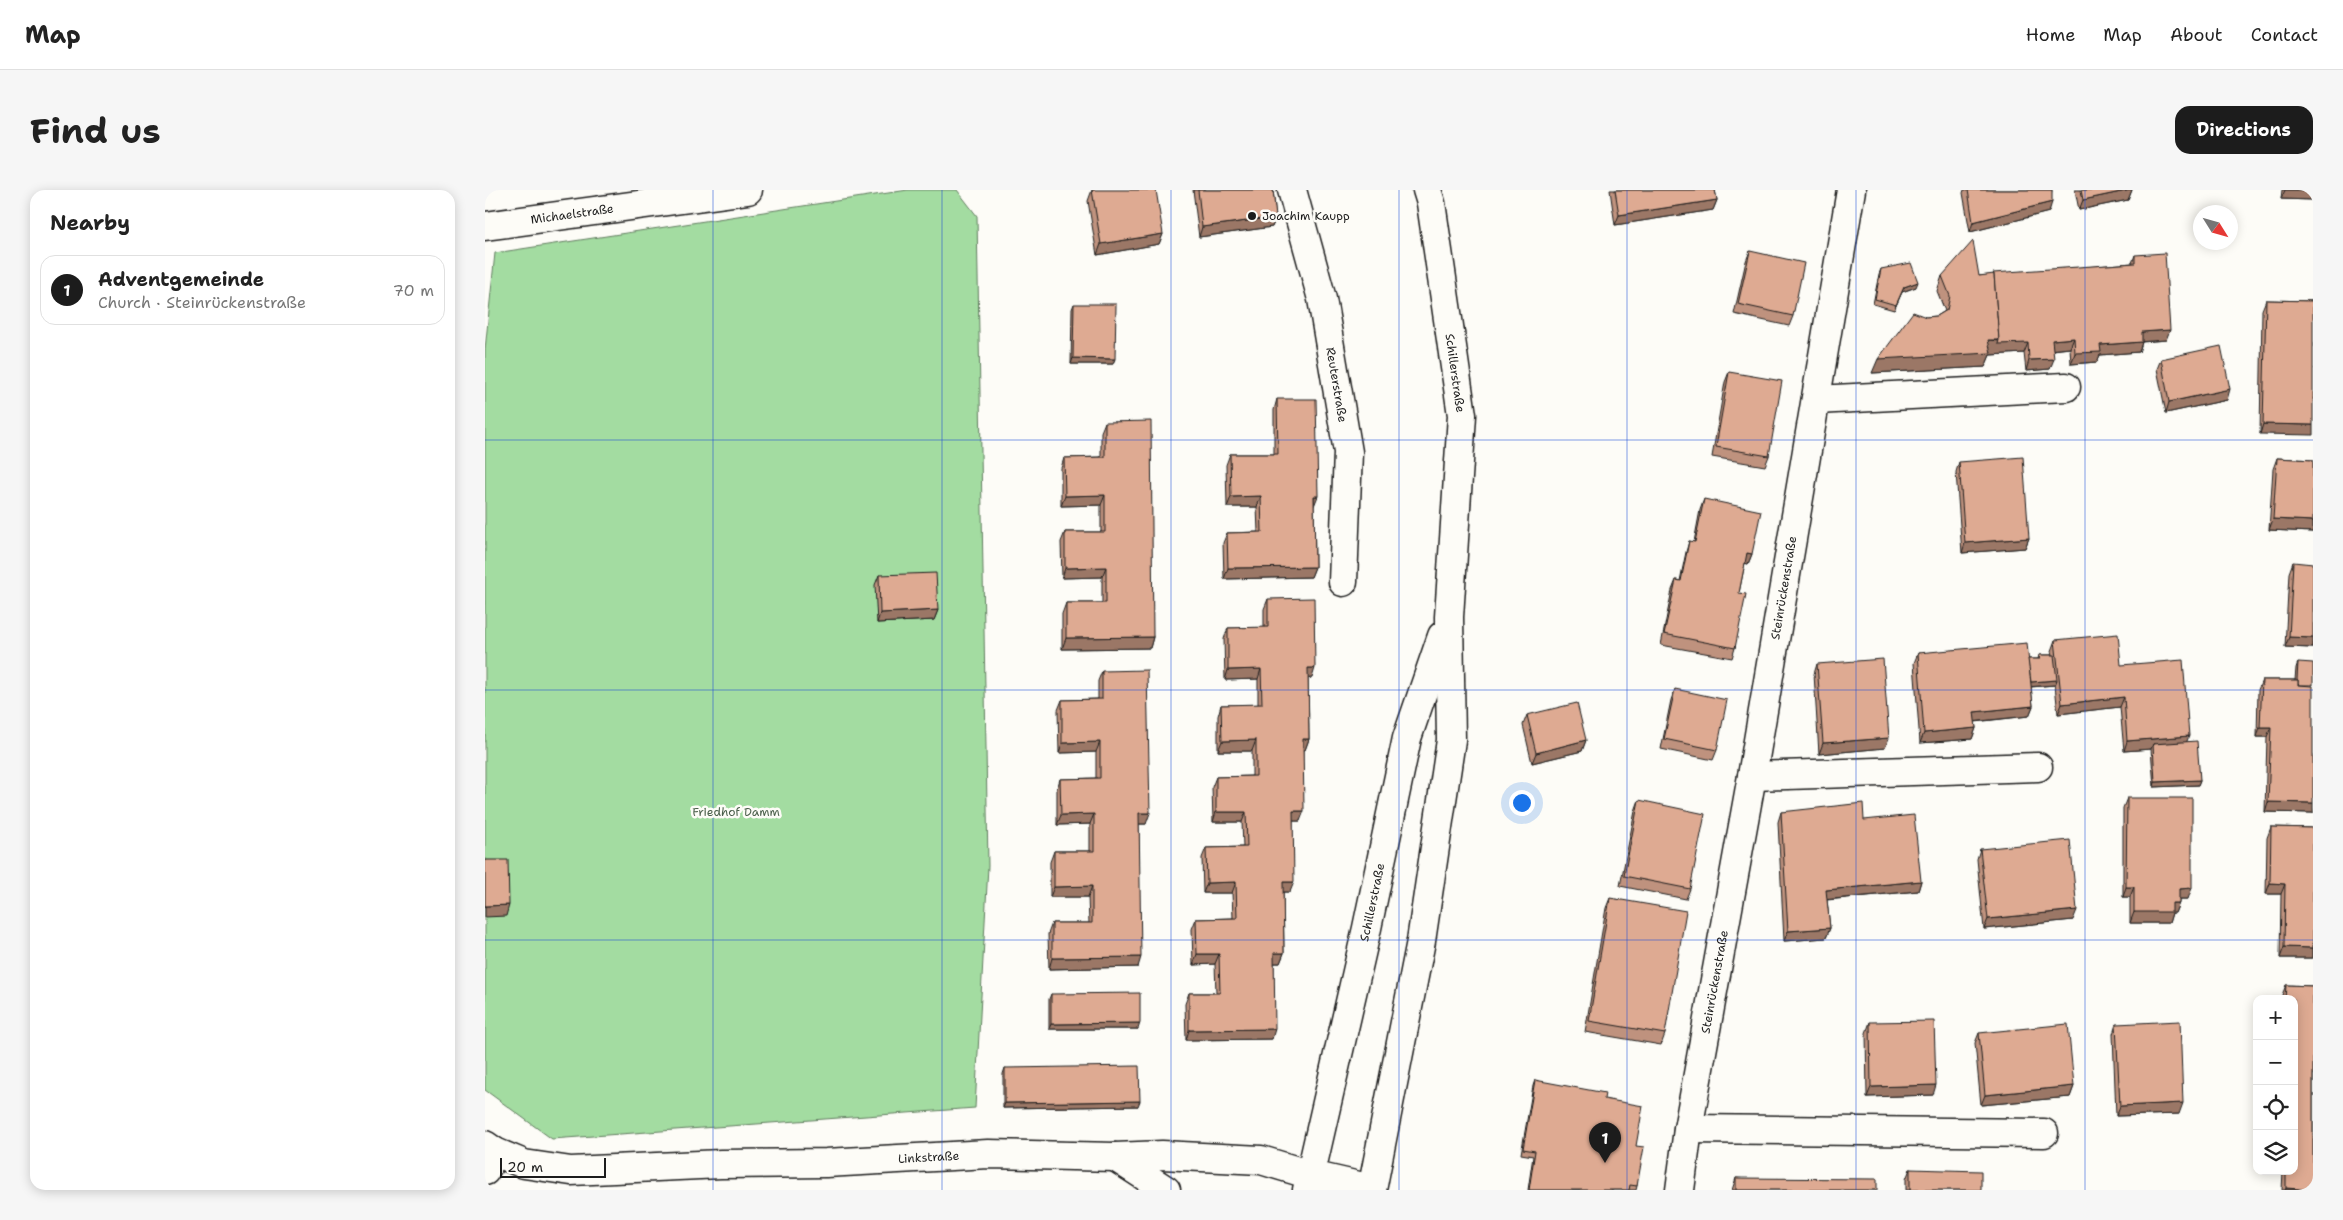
<!DOCTYPE html>
<html lang="en">
<head>
<meta charset="utf-8">
<style>
  :root { --surface:#fff; --page:#f6f6f6; --text:#222; --muted:#767676; --line:#e0e0e0; --accent:#1c1c1c }
  body { margin:0; font-family:"Shantell Sans",sans-serif; background:var(--page); color:var(--text) }
  .controls { position:absolute; right:15px; bottom:15px; display:grid; overflow:hidden; border-radius:10px; box-shadow:0 2px 12px #0003 }
  .controls button { width:45px; height:45px; display:grid; place-items:center; padding:0; border:0; border-bottom:1px solid var(--line); background:var(--surface); color:var(--text); font:25px sans-serif }
  .compass { position:absolute; left:1708px; top:15px; width:45px; height:45px; border-radius:50%; background:var(--surface); box-shadow:0 2px 12px #0003; rotate:127deg }
  .scale { position:absolute; left:15px; bottom:12px; width:106px; box-sizing:border-box; padding-left:5px; border:2px solid #1c1c1c; border-top:0; font-size:14px; line-height:18px; white-space:nowrap; color:#1c1c1c; -webkit-text-stroke:4px #fdfcf7; paint-order:stroke }
  .you { position:absolute; left:1036px; top:612px; width:18px; height:18px; margin:-12px; border:4px solid #fff; border-radius:50%; background:#1a73e8; box-shadow:0 0 0 8px #1a73e833 }
  .badge { display:grid; place-items:center; width:32px; height:32px; border-radius:50%; background:var(--accent); color:#fff; font-size:16px; font-weight:700 }
  .pin { position:absolute; translate:-50% -41px; filter:drop-shadow(0 1px 2px #0008) }
  .pin::after { content:''; position:absolute; top:26px; width:18px; height:15px; background:inherit; clip-path:polygon(0 0,100% 0,50% 100%) }
  .list { margin:0; padding:0; list-style:none }
  h2 { display:flex; justify-content:space-between; align-items:center; height:65px; margin:0; padding:0 20px; font-size:21px }
  h2 small { font-size:16px; font-weight:400; color:var(--muted) }
  .list li { display:grid; grid-template-columns:32px 1fr auto; gap:15px; align-items:center; box-sizing:border-box; height:70px; margin:0 10px 10px; padding:0 10px; border:1px solid var(--line); border-radius:15px }
  .list b { display:block; font-size:19px; white-space:nowrap }
  .list p { margin:0; font-size:16px; white-space:nowrap; color:var(--muted) }
  .list em { font-size:16px; font-style:normal; color:var(--muted) }
  .icon { flex:none; width:28px; height:28px; fill:none; stroke:currentColor; stroke-width:2; stroke-linecap:round; stroke-linejoin:round }
  .map { position:relative; flex:none; width:1828px; height:1000px; overflow:hidden; border-radius:15px }
  header { display:flex; align-items:center; gap:30px; box-sizing:border-box; height:70px; padding:0 25px; background:var(--surface); border-bottom:1px solid var(--line) }
  header strong { font-size:24px }
  nav { display:flex; gap:28px; margin-inline-start:auto; font-size:18px }
  .intro { display:flex; align-items:center; justify-content:space-between; box-sizing:border-box; height:120px; padding:0 30px }
  h1 { margin:0; font-size:35px }
  .button { padding:12px 22px; border-radius:15px; background:var(--accent); color:#fff; font-size:18px; font-weight:700 }
  main { display:flex; gap:30px; padding:0 30px }
  aside { flex:1; background:var(--surface); border-radius:15px; box-shadow:0 2px 12px #0003 }
  .map>svg:first-child { display:block }
  .green { fill:#a3dca1; stroke:#607c5e }
  .lines { fill:none; stroke-linecap:round; stroke-linejoin:round }
  .street-casing { stroke:#1c1c1c; stroke-width:31 }
  .secondary-casing { stroke:#1c1c1c; stroke-width:31 }
  .street { stroke:#fdfcf7; stroke-width:28 }
  .secondary { stroke:#fdfcf7; stroke-width:28 }
  .wall { fill:#bf927e; stroke:#1c1c1c }
  .shaded-wall { fill:#9b7766; stroke:#1c1c1c }
  .building { fill:#deaa92; stroke:#1c1c1c }
  .grid { fill:none; stroke:#1d4ed8; stroke-width:1; stroke-opacity:0.55 }
  .poi-dot { fill:#1c1c1c; stroke:#fdfcf7; stroke-width:2 }
  .labels { text-anchor:middle; dominant-baseline:central; stroke-width:5; stroke-linejoin:round; paint-order:stroke }
  .street-label { font-size:12px; fill:#1c1c1c; stroke:#fdfcf7 }
  .poi-label { font-size:12px; fill:#1c1c1c; stroke:#fdfcf7; text-anchor:start }
  .park-label { font-size:12px; fill:#4b5f4b; stroke:#fdfcf7 }
</style>
</head>
<body>
<header>
<strong>Map</strong>
<nav><a>Home</a><a>Map</a><a>About</a><a>Contact</a></nav>
</header>
<div class="intro"><h1>Find us</h1><a class="button">Directions</a></div>
<main>
<aside>
<h2>Nearby<small></small></h2>
<ul class="list">
<li><span class="badge">1</span><div><b>Adventgemeinde</b><p>Church · Steinrückenstraße</p></div><em>70 m</em></li>
</ul>
</aside>
<div class="map">
<svg width="1828" height="1000" viewBox="0 0 1828 1000">
  <rect width="100%" height="100%" fill="#fdfcf7"/>
  <filter id="ink" filterUnits="userSpaceOnUse"><feTurbulence type="fractalNoise" baseFrequency=".02" numOctaves="2"/><feDisplacementMap in="SourceGraphic" scale="10" xChannelSelector="R" yChannelSelector="G"/><feConvolveMatrix kernelMatrix="1 2 1 2 8 2 1 2 1" color-interpolation-filters="sRGB"/></filter>
  <g filter="url(#ink)">
    <path class="green" d="M423 0H472L492 26 503 676 490 918 67 949 0 900V160L10 63Z"/>
    <g class="lines">
      <defs>
        <g id="street">
          <path id="s1" d="M807 0 837 109 863 262 858 392"/>
          <path id="s2" d="M0 36 263 0"/>
          <path d="M1331 210 1581 197"/>
          <path d="M1267 586 1553 577"/>
          <path d="M1203 939 1559 943"/>
          <path d="M0 981 10 962"/>
          <path id="s3" d="M1195 1000 1203 939 1267 586 1366 0"/>
        </g>
        <g id="secondary">
          <path id="s4" d="M0 955 10 962 39 974 86 981 236 974 341 973 503 964 630 967 677 965 756 969 776 970 826 985 887 999"/>
          <path d="M630 967 681 1000"/>
          <path id="s5" d="M822 1000 882 738 922 548 957 446"/>
          <path d="M887 1000 936 751 966 550 964 427 977 225 946 13 942 0"/>
        </g>
      </defs>
      <use href="#street" class="street-casing"/>
      <use href="#secondary" class="secondary-casing"/>
      <use href="#street" class="street"/>
      <use href="#secondary" class="secondary"/>
    </g>
    <g class="wall">
      <path d="M607 0 678 44 674 54 612 65 603 11Z"/>
      <path d="M708 0H788L791 27 787 37 714 47Z"/>
      <path d="M1125 0H1230L1232 10 1228 20 1130 35Z"/>
      <path d="M1479 0H1567L1564 22 1485 42 1478 3Z"/>
      <path d="M1590 0H1647L1643 10 1594 20Z"/>
      <path d="M1797 0H1828V10L1796 9Z"/>
      <path d="M1265 61 1308 126 1304 136 1249 124 1261 71Z"/>
      <path d="M1650 65 1681 150 1657 152 1654 162 1615 165 1612 172 1586 174 1585 158 1568 160 1565 179 1541 181 1539 163 1505 165 1500 177 1387 183 1441 127 1452 126 1460 121 1452 101 1457 86H1494L1647 73Z"/>
      <path d="M1396 79 1431 97 1417 102 1409 120 1388 114 1394 84Z"/>
      <path d="M1781 110 1828 111 1775 244 1777 120Z"/>
      <path d="M589 114 628 174H586L587 119Z"/>
      <path d="M1676 169 1742 210 1681 223 1672 179Z"/>
      <path d="M1244 182 1284 266 1280 276 1227 267 1240 192Z"/>
      <path d="M792 209 829 316 830 377 826 387 739 389 738 353 742 343 773 342 772 317H742L741 275 745 264H789V220Z"/>
      <path d="M620 232 668 447 665 458 577 459V424L581 413H617V387L577 388 576 352 580 342H616V315L576 316V278L579 268 616 267V242Z"/>
      <path d="M1792 268 1828 270V342L1784 340 1788 279Z"/>
      <path d="M1474 272 1544 348 1540 358 1477 363 1471 282Z"/>
      <path d="M1219 309 1267 364 1263 374 1260 373 1254 403 1250 458 1247 468 1176 455 1187 400 1191 390 1195 391 1201 362 1204 351 1209 352 1215 320Z"/>
      <path d="M1808 372 1828 458 1800 457 1804 383Z"/>
      <path d="M394 385 453 420 449 430 392 433 390 395Z"/>
      <path d="M783 409 827 488H823L824 549 820 560H818L815 631H808L805 702H798L799 763 795 773H789L787 849 701 850 700 814 704 803H731L730 774 708 775 707 739 711 729 748 728 747 703H718L717 668 721 658 758 657 757 632H728L727 597 731 587 767 586V561H733V526L736 515H773V489L740 490 739 449 743 438H779V419Z"/>
      <path d="M1570 450 1636 475 1702 552 1715 590 1713 595 1669 597 1666 559 1639 561 1635 517 1573 524 1570 495 1546 497 1548 516 1544 526 1490 532 1491 538 1487 549 1435 553 1429 473 1433 463 1543 469H1553L1554 465H1567L1566 461Z"/>
      <path d="M1813 472 1828 623 1780 622 1782 547H1772L1773 500 1777 490H1810L1811 478Z"/>
      <path d="M1332 474 1400 558 1334 564 1329 484Z"/>
      <path d="M617 481 661 634H654L653 777 564 779 563 744 567 733H604L603 707H565V672L569 661H605V634L572 635V599L575 589 611 588V562L574 563 573 520 577 510 613 509V491Z"/>
      <path d="M1190 499 1232 560 1228 570 1176 559 1186 510Z"/>
      <path d="M1042 525 1101 550 1097 561 1047 573 1038 535Z"/>
      <path d="M1642 608 1703 709H1694V713L1690 723H1687L1684 733H1645V707H1638V618Z"/>
      <path d="M1154 610 1205 699 1201 709 1135 696 1150 621Z"/>
      <path d="M1296 622 1379 630 1436 691 1433 701 1342 710 1345 738 1341 748 1299 751 1293 632Z"/>
      <path d="M1786 637 1828 638V768H1795L1796 704H1781L1782 648Z"/>
      <path d="M1495 659 1588 730 1499 739 1492 669Z"/>
      <path d="M1125 708 1180 844 1176 855 1100 842 1121 718Z"/>
      <path d="M1801 795 1828 796V1000H1797L1798 981H1809V809H1797V805Z"/>
      <path d="M566 804 653 839H564V809Z"/>
      <path d="M1385 832 1448 905 1382 907 1381 843Z"/>
      <path d="M1631 834 1694 924 1631 926 1628 844Z"/>
      <path d="M1494 843 1589 896 1585 907 1496 915 1490 853Z"/>
      <path d="M520 878 653 916 518 918V884Z"/>
      <path d="M1050 890 1119 909 1151 956 1152 996 1151 1000H1043L1048 966 1036 964 1048 896Z"/>
      <path d="M1425 979 1496 1000H1421V989Z"/>
      <path d="M1251 988 1392 1000H1247Z"/>
    </g>
    <g class="shaded-wall">
      <path d="M1645 0H1647L1643 10 1594 20 1598 10Z"/>
      <path d="M1800 0H1828V10L1796 9Z"/>
      <path d="M1232 10 1228 20 1130 35 1134 25Z"/>
      <path d="M1567 12 1564 22 1485 42 1488 32Z"/>
      <path d="M791 27 787 37 714 47 717 37Z"/>
      <path d="M678 44 674 54 612 65 616 54Z"/>
      <path d="M1433 92 1431 97 1417 102 1409 120 1419 97Z"/>
      <path d="M1685 140 1681 150 1653 152 1657 142Z"/>
      <path d="M1589 148 1585 158 1563 160 1567 150Z"/>
      <path d="M1503 150 1543 153 1539 163 1505 165 1500 177 1387 183 1393 169Z"/>
      <path d="M1657 152 1654 162 1615 165 1612 172 1586 174 1590 163 1615 155Z"/>
      <path d="M588 168 630 169 628 174H586Z"/>
      <path d="M1569 169 1565 179 1541 181 1544 170Z"/>
      <path d="M1745 199 1742 210 1681 223 1684 212Z"/>
      <path d="M1778 234 1828 235V245L1775 244Z"/>
      <path d="M620 305 616 315 576 316 580 306Z"/>
      <path d="M776 306 772 317H742L746 307Z"/>
      <path d="M829 306H833L829 316Z"/>
      <path d="M1788 329 1828 331V342L1784 340Z"/>
      <path d="M1544 348 1540 358 1477 363 1480 353Z"/>
      <path d="M1262 363 1267 364 1263 374 1258 373Z"/>
      <path d="M621 377 617 387 577 388 580 378Z"/>
      <path d="M830 377 826 387 739 389 743 378Z"/>
      <path d="M453 420 449 430 392 433 395 423Z"/>
      <path d="M668 447 665 458 577 459 581 448Z"/>
      <path d="M1804 447 1828 448V458L1800 457Z"/>
      <path d="M823 478H830L827 488 819 489Z"/>
      <path d="M776 479 773 489 740 490 743 480Z"/>
      <path d="M1572 490 1570 495 1542 497 1544 492Z"/>
      <path d="M1639 507 1635 517 1573 524 1577 514Z"/>
      <path d="M1548 516 1544 526 1486 532 1489 522Z"/>
      <path d="M1775 537H1786L1782 547H1772Z"/>
      <path d="M1491 538 1487 549 1435 553 1439 543Z"/>
      <path d="M1704 546 1700 556 1668 554 1666 559 1639 561 1642 551Z"/>
      <path d="M1404 548 1400 558 1334 564 1338 553Z"/>
      <path d="M818 549H824L820 560 814 559Z"/>
      <path d="M771 550 767 561H733L737 551Z"/>
      <path d="M1101 550 1097 561 1047 573 1051 563Z"/>
      <path d="M615 552 611 562 574 563 577 553Z"/>
      <path d="M1715 590 1713 595 1669 597 1670 592Z"/>
      <path d="M1783 612 1828 613V623L1780 622Z"/>
      <path d="M808 621H819L815 631H804Z"/>
      <path d="M731 622H761L757 632H728Z"/>
      <path d="M654 623H665L661 634H651Z"/>
      <path d="M609 624 605 634 572 635 576 625Z"/>
      <path d="M1436 691 1433 701 1338 710 1341 700Z"/>
      <path d="M751 692 747 703H718L722 693Z"/>
      <path d="M798 692H809L805 702H794Z"/>
      <path d="M1785 693 1800 694 1796 704H1781Z"/>
      <path d="M607 696 603 707H565L569 697Z"/>
      <path d="M1641 697H1649L1645 707H1638Z"/>
      <path d="M1707 698 1703 709H1690L1694 699Z"/>
      <path d="M1687 713H1694L1690 723H1687L1684 733H1645L1649 722Z"/>
      <path d="M24 715 21 726 0 727V716Z"/>
      <path d="M1592 720 1588 730 1499 739 1503 729Z"/>
      <path d="M1345 738 1341 748 1299 751 1303 741Z"/>
      <path d="M1799 757 1828 758V768H1795Z"/>
      <path d="M789 763H799L795 773H785Z"/>
      <path d="M712 764H734L730 774 708 775Z"/>
      <path d="M656 767 653 777 564 779 567 768Z"/>
      <path d="M655 833 653 839H564L566 834Z"/>
      <path d="M790 839 787 849 701 850 704 840Z"/>
      <path d="M1451 895 1448 905 1382 907 1386 897Z"/>
      <path d="M1589 896 1585 907 1496 915 1500 905Z"/>
      <path d="M655 911 653 916 518 918 520 913Z"/>
      <path d="M1698 913 1694 924 1631 926 1635 916Z"/>
      <path d="M1801 998 1828 1000H1800Z"/>
    </g>
    <g class="building">
      <path d="M607 0H671L678 44 616 54Z"/>
      <path d="M713 0H788L791 27 717 37Z"/>
      <path d="M1130 0H1230L1232 10 1134 25Z"/>
      <path d="M1483 0H1567V12L1488 32Z"/>
      <path d="M1596 0H1645L1598 10Z"/>
      <path d="M1488 51 1494 86 1509 84 1514 150H1503L1506 163 1393 169 1428 122 1441 127 1452 126 1462 120 1465 106 1457 86Z"/>
      <path d="M1265 61 1319 73 1308 126 1253 114Z"/>
      <path d="M1680 63 1685 140 1657 142V152L1615 155 1616 162 1590 163 1589 148 1567 150 1569 169 1544 170 1543 153 1513 154 1514 150 1509 84 1508 83 1650 73V65Z"/>
      <path d="M1426 73 1433 92 1419 97 1411 115 1390 109 1396 79Z"/>
      <path d="M1781 110 1828 111V235L1778 234Z"/>
      <path d="M589 114H631L630 169 588 168Z"/>
      <path d="M1736 156 1745 199 1684 212 1676 169Z"/>
      <path d="M1244 182 1297 191 1284 266 1231 257Z"/>
      <path d="M792 209H831L833 306H829L830 377 743 378 742 343 777 342 776 306 746 307 745 264H793Z"/>
      <path d="M666 231 668 447 581 448V413H621V377L580 378V342H620V305L580 306 579 268 620 267V232Z"/>
      <path d="M1538 267 1544 348 1480 353 1474 272Z"/>
      <path d="M1792 268 1828 270V331L1788 329Z"/>
      <path d="M1219 309 1276 321 1267 364 1262 363 1254 403 1261 404 1250 458 1179 444 1191 390 1196 391 1204 351 1210 352Z"/>
      <path d="M1808 372 1828 374V448L1804 447Z"/>
      <path d="M451 383 453 420 395 423 394 385Z"/>
      <path d="M829 408 830 478H823L824 549H818L819 621H808L809 692H798L799 763H789L790 839 704 840V803H735L734 764H712L711 729 752 728 751 692 722 693 721 658 762 657 761 622H731V587L771 586V550L737 551 736 515 777 514 776 479 743 480V438L783 437V409Z"/>
      <path d="M1633 444 1636 475 1698 470 1704 546 1642 551 1639 507 1577 514 1570 450Z"/>
      <path d="M1542 453 1548 516 1489 522 1491 538 1439 543 1433 463Z"/>
      <path d="M1554 465H1569L1572 490 1546 492 1543 469H1555Z"/>
      <path d="M1398 469 1404 548 1338 553 1332 474Z"/>
      <path d="M1813 472 1828 473V495H1813V490H1812Z"/>
      <path d="M662 480 665 623H654L656 767 567 768V733H607V696L569 697V661H609V624L576 625 575 589 615 588V552L577 553V510L617 509V481Z"/>
      <path d="M1777 490H1813V495L1828 496V613L1783 612 1786 537H1775Z"/>
      <path d="M1190 499 1242 510 1232 560 1179 549Z"/>
      <path d="M1092 513 1101 550 1051 563 1042 525Z"/>
      <path d="M1712 551 1715 590 1670 592 1668 554Z"/>
      <path d="M1642 608H1707V698L1694 699V713H1687V722H1649V697H1641Z"/>
      <path d="M1154 610 1220 624 1205 699 1139 686Z"/>
      <path d="M1378 613 1379 630 1429 625 1436 691 1341 700 1345 738 1303 741 1296 622Z"/>
      <path d="M1786 637 1828 638V758L1799 757 1800 694 1785 693Z"/>
      <path d="M1585 650 1592 720 1503 729 1495 659Z"/>
      <path d="M0 670H23L24 715 0 716Z"/>
      <path d="M1125 708 1201 721 1180 844 1104 831Z"/>
      <path d="M1801 795 1828 796V1000L1801 998V981H1809V809H1800Z"/>
      <path d="M655 803V833L566 834V804Z"/>
      <path d="M1449 831 1451 895 1386 897 1385 832Z"/>
      <path d="M1695 831 1698 913 1635 916 1631 834Z"/>
      <path d="M1583 834 1589 896 1500 905 1494 843Z"/>
      <path d="M654 876 655 911 520 913V878Z"/>
      <path d="M1050 890 1120 903 1119 909 1158 916 1151 956 1159 957 1152 996 1145 995 1144 1000H1044L1050 961 1038 959Z"/>
      <path d="M1425 979 1496 981V1000H1425Z"/>
      <path d="M1251 988 1392 989V1000H1251Z"/>
    </g>
  </g>
  <path class="grid" d="M228 0V1000M457 0V1000M686 0V1000M914 0V1000M1142 0V1000M1371 0V1000M1600 0V1000M0 250H1828M0 500H1828M0 750H1828"/>
  <circle class="poi-dot" cx="767" cy="26" r="5"/>
  <g class="labels">
    <g class="street-label">
      <text stroke="none"><textPath href="#s2" startOffset="88">Michaelstraße</textPath></text>
      <text transform="translate(970 183) rotate(82)">Schillerstraße</text>
      <text stroke="none"><textPath href="#s1" startOffset="200">Reuterstraße</textPath></text>
      <text stroke="none"><textPath href="#s3" startOffset="611">Steinrückenstraße</textPath></text>
      <text stroke="none"><textPath href="#s5" startOffset="295">Schillerstraße</textPath></text>
      <text stroke="none"><textPath href="#s3" startOffset="211">Steinrückenstraße</textPath></text>
      <text stroke="none"><textPath href="#s4" startOffset="449">Linkstraße</textPath></text>
    </g>
    <g class="poi-label">
      <text x="777" y="26">Joachim Kaupp</text>
    </g>
    <g class="park-label">
      <text x="251" y="622">Friedhof Damm</text>
    </g>
  </g>
</svg>
<div class="controls">
<button>+</button>
<button>−</button>
<button><svg class="icon" aria-label="locate" viewBox="0 0 24 24"><circle cx="12" cy="12" r="6"/><path d="M12 2v4M12 18v4M2 12h4M18 12h4"/></svg></button>
<button><svg class="icon" aria-label="layers" viewBox="0 0 24 24"><path d="M12 4l9 5-9 5-9-5zM3 14l9 5 9-5"/></svg></button>
</div>
<svg class="compass" viewBox="-18 -18 36 36"><path d="M0-13l5 13h-10z" fill="#e53935"/><path d="M0 13l5-13h-10z" fill="#767676"/></svg>
<div class="scale">20 m</div>
<div class="you"></div>
<div class="pin badge" style="left:1120px;top:973px">1</div>
</div>
</main>
</body>
</html>
